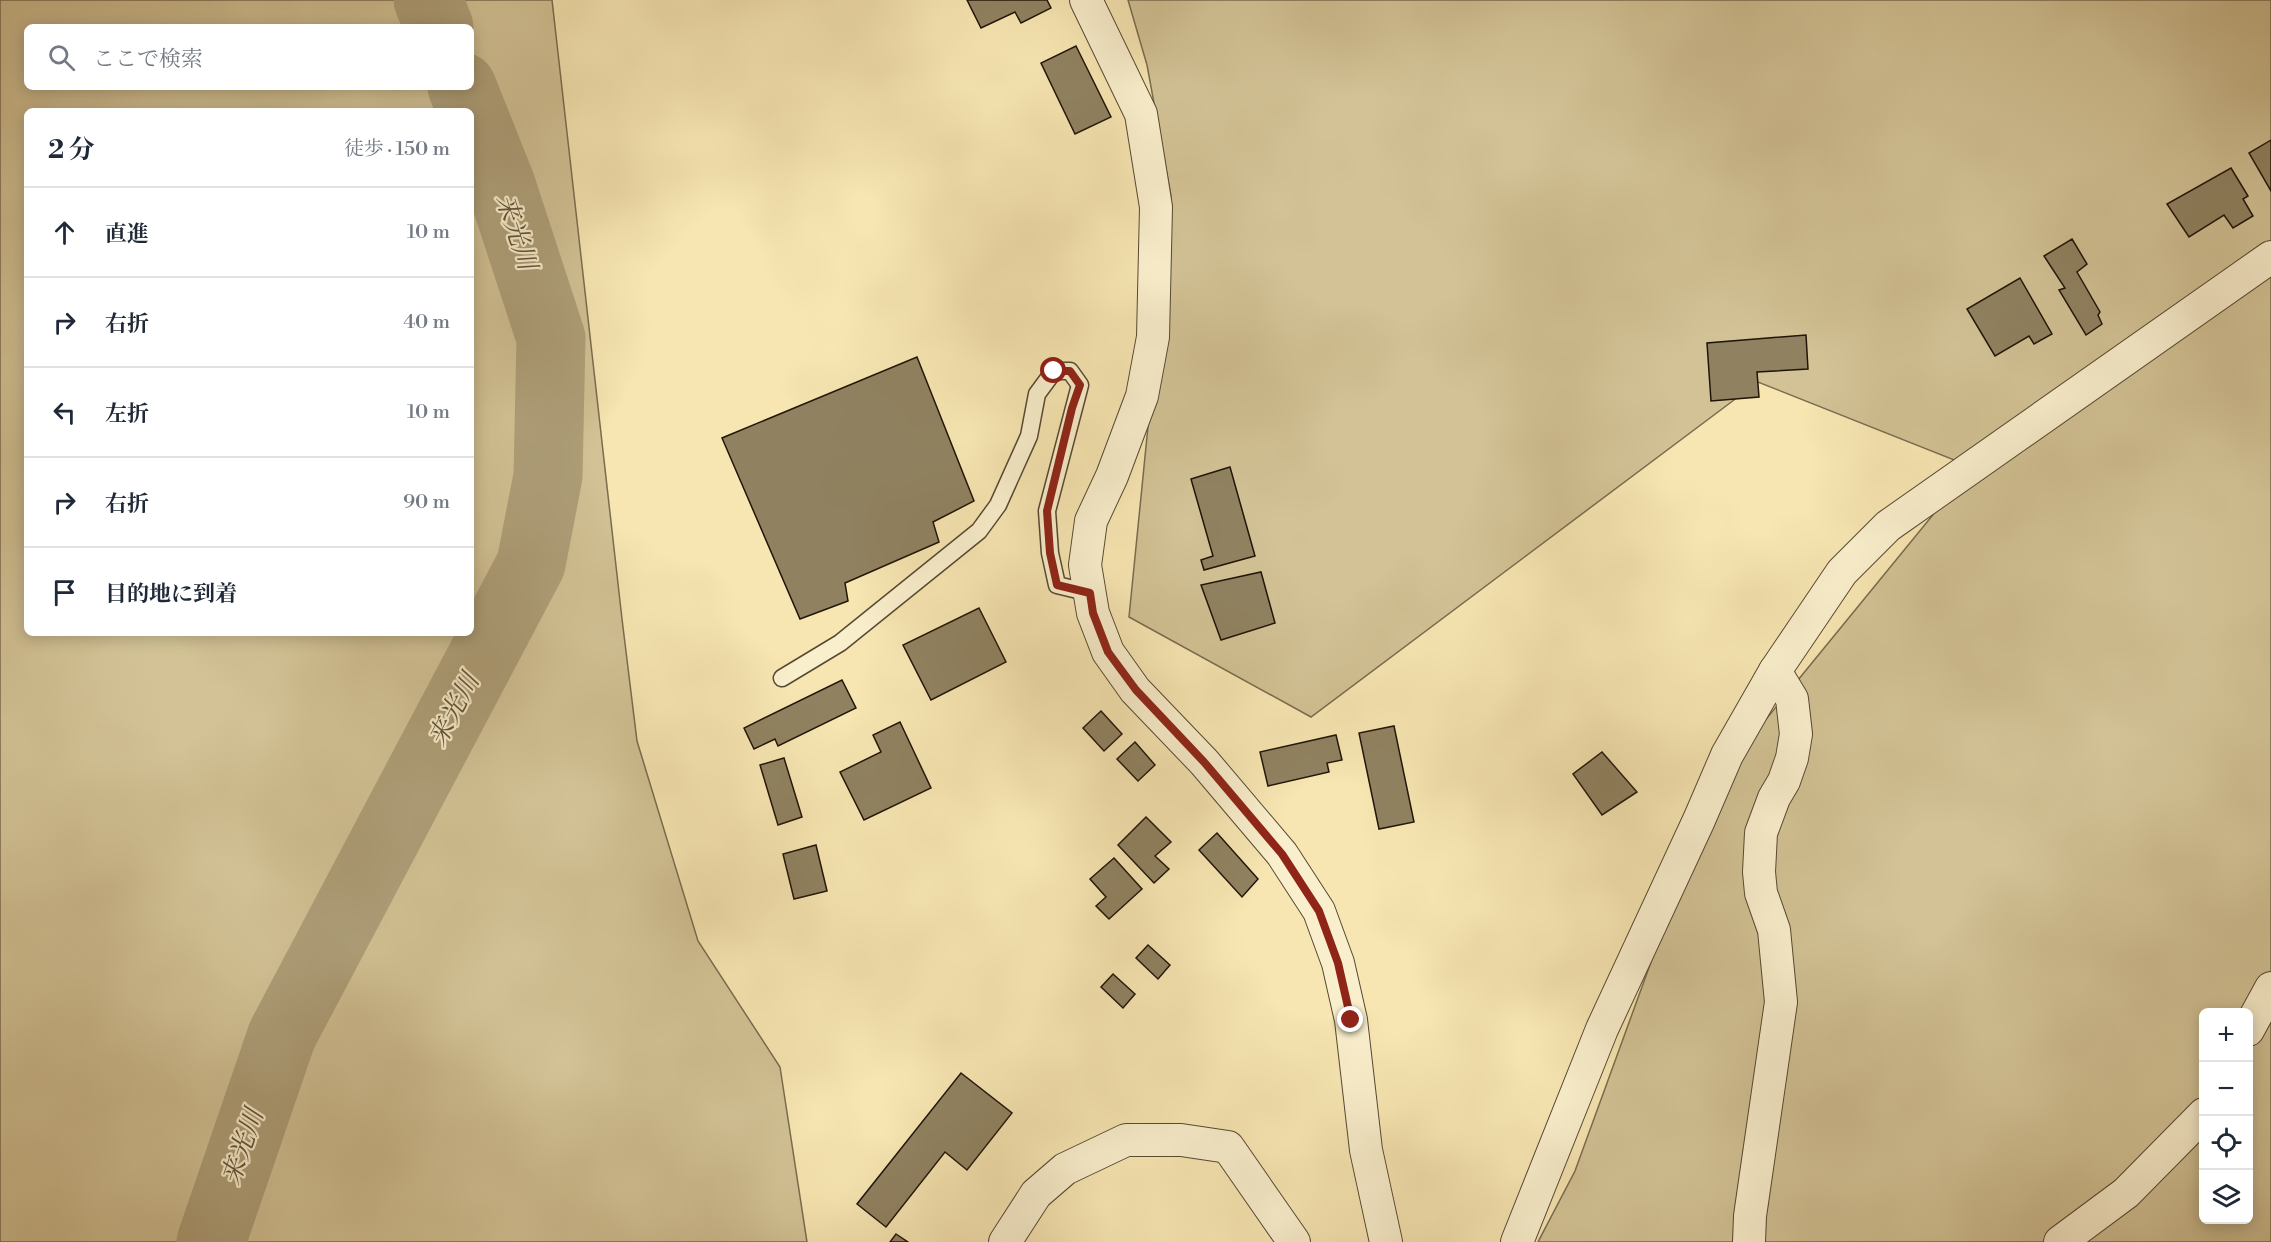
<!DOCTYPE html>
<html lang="ja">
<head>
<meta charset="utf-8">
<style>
  :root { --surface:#fff; --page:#f6f6f7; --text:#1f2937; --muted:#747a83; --line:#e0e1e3 }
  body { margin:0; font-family:"Libre Bodoni","Noto Serif JP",serif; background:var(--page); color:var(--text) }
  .controls { position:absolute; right:18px; bottom:18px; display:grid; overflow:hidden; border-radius:9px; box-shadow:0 3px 15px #0003 }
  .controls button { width:54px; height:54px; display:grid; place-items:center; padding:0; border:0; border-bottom:2px solid var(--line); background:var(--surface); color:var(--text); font:30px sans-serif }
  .stop { position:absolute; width:18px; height:18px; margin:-14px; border:4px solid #8f2418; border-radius:50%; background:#fff }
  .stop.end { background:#8f2418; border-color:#fff; box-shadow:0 2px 6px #0008 }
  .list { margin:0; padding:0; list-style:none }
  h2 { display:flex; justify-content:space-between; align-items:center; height:78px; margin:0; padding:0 24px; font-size:26px }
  h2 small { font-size:20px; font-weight:400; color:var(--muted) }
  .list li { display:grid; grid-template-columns:39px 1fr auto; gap:18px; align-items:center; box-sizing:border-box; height:90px; padding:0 24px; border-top:2px solid var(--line) }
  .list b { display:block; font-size:22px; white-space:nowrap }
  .list em { font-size:20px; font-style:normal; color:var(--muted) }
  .icon { flex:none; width:33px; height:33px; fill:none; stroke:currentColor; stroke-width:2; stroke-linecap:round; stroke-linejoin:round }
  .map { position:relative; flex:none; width:2271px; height:1242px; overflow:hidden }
  .search { position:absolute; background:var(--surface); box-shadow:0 3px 15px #0003; left:24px; top:24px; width:450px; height:66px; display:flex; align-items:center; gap:15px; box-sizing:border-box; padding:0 21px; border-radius:9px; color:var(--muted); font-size:22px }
  .panel { position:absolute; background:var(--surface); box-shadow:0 3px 15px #0003; left:24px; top:108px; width:450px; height:528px; border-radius:9px }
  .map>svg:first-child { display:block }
  .green { fill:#d2c295; stroke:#796c4f; stroke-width:1.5; fill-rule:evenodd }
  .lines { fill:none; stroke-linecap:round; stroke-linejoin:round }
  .river { stroke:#ae9f79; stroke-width:69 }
  .building { fill:#908261; stroke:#201509; stroke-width:1.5 }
  .service-casing { stroke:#564933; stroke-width:19 }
  .minor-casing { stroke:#564933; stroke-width:34 }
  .service { stroke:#faefcd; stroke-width:16 }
  .minor { stroke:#faefcd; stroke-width:32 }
  .route { stroke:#8f2418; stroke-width:8 }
  .labels { text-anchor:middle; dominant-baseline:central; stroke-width:4.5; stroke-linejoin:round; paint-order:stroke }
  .water-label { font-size:26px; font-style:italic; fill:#60533b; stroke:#faefcd }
</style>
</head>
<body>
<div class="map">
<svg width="2271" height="1242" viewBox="0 0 2271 1242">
  <rect width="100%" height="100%" fill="#f7e6b2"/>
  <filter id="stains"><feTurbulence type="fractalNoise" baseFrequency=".00333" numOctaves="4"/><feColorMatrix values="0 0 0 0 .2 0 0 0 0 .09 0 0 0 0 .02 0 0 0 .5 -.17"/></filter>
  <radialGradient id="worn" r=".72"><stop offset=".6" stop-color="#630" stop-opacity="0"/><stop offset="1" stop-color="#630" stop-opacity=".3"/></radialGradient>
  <g class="green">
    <path d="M0 0H552L622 619 637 741 698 941 780 1067 807 1242H0ZM27 27H471V87H27ZM27 111H471V633H27Z"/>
    <path d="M1128 0H2271V1242H1538L1575 1171 1718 778 1972 467 1758 382 1311 717 1129 617 1171 196 1147 65ZM2204 1012H2248V1220H2204Z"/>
  </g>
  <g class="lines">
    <g class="river">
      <path d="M428 0 439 27"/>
      <path d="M211 1242 282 1035 531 564 548 476 551 338 501 185 462 87"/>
    </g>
  </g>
  <g class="building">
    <path d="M967 0H1047L1051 8 1021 23 1015 12 981 28Z"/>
    <path d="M1076 46 1111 117 1075 134 1041 63Z"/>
    <path d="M2271 140V191L2249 153Z"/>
    <path d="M2231 168 2248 196 2243 199 2253 216 2233 228 2224 215 2189 237 2167 204Z"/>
    <path d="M2072 239 2087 264 2077 272 2100 312 2098 315 2102 324 2086 335 2059 290 2065 288 2044 256Z"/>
    <path d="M2020 278 2052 334 2034 344 2029 336 1995 356 1967 309Z"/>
    <path d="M1806 335 1808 369 1757 372 1759 397 1711 401 1707 343Z"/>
    <path d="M917 357 974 501 933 522 939 542 845 583 848 601 800 619 722 438Z"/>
    <path d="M1230 467 1255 556 1204 570 1201 560 1213 556 1191 479Z"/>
    <path d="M1261 572 1275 623 1221 640 1201 585Z"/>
    <path d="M979 608 1006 662 931 700 903 645Z"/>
    <path d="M842 680 856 708 778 746 775 739 754 749 744 728Z"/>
    <path d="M1101 711 1122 734 1104 751 1083 728Z"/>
    <path d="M900 722 931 788 864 820 840 772 881 752 873 735Z"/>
    <path d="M1394 726 1414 822 1379 829 1359 733Z"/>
    <path d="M1336 735 1342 760 1327 763 1329 772 1268 786 1260 752Z"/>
    <path d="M1135 742 1155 765 1138 781 1117 759Z"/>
    <path d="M1602 752 1637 792 1602 815 1573 774Z"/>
    <path d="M784 758 802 817 778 825 760 765Z"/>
    <path d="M1146 817 1171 842 1155 856 1169 869 1154 883 1118 845Z"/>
    <path d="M1217 833 1258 879 1242 897 1199 850Z"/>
    <path d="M816 845 827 891 794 899 783 854Z"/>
    <path d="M1114 858 1142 889 1109 919 1096 906 1106 897 1090 879Z"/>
    <path d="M1148 945 1170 965 1158 979 1136 958Z"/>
    <path d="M1113 974 1135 994 1123 1008 1101 987Z"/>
    <path d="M961 1073 1012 1113 967 1170 945 1152 886 1227 857 1204Z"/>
    <path d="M896 1234 908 1242H890Z"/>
  </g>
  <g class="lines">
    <defs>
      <path id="service" d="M782 678 840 643 979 531 998 505 1029 436 1037 394 1054 371H1070L1080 385 1047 511 1050 553 1057 585 1090 593"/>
      <g id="minor">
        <path d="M1086 0 1141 114 1156 207 1153 337 1142 396 1112 476 1091 521 1085 565 1093 613 1108 652 1135 690 1204 762 1282 854 1319 911 1338 963 1351 1020 1366 1150 1386 1242"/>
        <path d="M2248 1030 2271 988"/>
        <path d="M1005 1242 1036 1194 1065 1169 1126 1140H1181L1228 1147 1294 1242"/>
        <path d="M1517 1242 1602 1029 1699 820 1727 755 1775 671 1842 572 1888 526 2271 257"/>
        <path d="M1749 1242 1750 1216 1781 1002 1774 930 1761 893 1759 872 1761 833 1774 798 1784 781 1792 758 1796 734 1792 699 1775 671"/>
        <path d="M2060 1242 2126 1193 2204 1114"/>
      </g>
    </defs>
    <use href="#service" class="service-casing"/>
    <use href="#minor" class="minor-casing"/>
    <use href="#service" class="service"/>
    <use href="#minor" class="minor"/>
  </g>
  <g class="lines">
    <path class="route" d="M1054 371H1070L1080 385 1072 408 1047 511 1050 553 1057 585 1090 593 1093 613 1108 652 1136 690 1204 762 1282 854 1319 911 1338 963 1351 1020"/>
  </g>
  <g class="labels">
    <g class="water-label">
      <text transform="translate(516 232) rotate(72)">来光川</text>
      <text transform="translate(454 710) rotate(-62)">来光川</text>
      <text transform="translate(243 1147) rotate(-71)">来光川</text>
    </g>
  </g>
  <rect width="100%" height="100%" filter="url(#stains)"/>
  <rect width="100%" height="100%" fill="url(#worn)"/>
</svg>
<div class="controls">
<button>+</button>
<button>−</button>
<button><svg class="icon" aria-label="locate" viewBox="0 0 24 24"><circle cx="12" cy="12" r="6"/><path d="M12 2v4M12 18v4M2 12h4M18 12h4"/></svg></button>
<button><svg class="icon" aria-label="layers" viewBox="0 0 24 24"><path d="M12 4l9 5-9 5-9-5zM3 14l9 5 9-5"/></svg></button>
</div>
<div class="stop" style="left:1054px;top:371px"></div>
<div class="stop end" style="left:1351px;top:1020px"></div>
<div class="search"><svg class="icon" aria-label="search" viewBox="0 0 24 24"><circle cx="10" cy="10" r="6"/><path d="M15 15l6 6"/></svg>ここで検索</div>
<section class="panel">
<h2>2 分<small>徒歩 · 150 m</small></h2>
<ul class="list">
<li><svg class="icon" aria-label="ahead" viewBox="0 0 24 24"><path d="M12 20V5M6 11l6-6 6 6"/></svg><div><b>直進</b></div><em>10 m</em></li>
<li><svg class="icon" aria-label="right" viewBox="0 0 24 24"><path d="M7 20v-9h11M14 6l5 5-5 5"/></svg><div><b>右折</b></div><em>40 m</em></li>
<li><svg class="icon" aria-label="left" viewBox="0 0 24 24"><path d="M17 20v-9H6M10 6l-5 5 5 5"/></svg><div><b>左折</b></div><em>10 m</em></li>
<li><svg class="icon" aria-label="right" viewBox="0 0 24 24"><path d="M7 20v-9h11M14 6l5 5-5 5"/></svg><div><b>右折</b></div><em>90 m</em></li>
<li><svg class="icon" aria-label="arrive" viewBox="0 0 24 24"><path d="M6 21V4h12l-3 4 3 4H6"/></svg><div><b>目的地に到着</b></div></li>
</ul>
</section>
</div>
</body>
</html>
